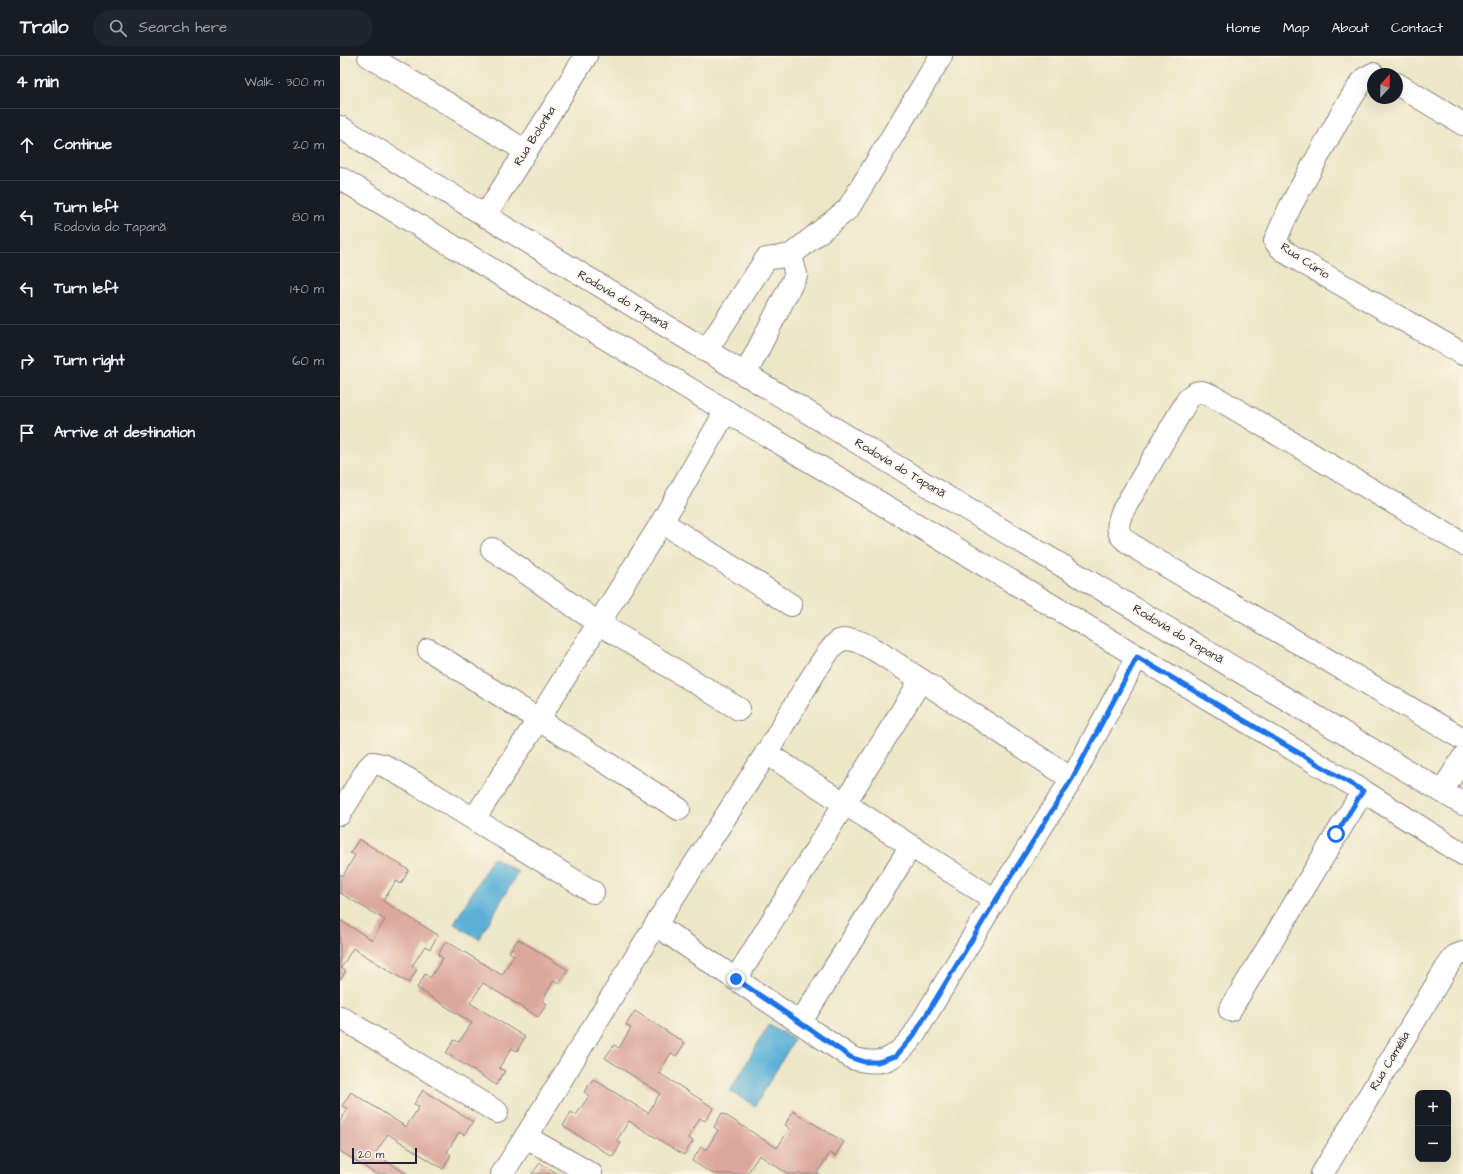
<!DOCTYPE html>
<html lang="en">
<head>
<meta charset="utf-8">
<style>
  :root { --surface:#171b24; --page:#20242c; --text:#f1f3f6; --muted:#9ea1a6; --line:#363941 }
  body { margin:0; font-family:"Architects Daughter",sans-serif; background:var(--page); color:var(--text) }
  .controls { position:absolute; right:12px; bottom:12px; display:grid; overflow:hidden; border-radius:8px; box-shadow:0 4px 16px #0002 }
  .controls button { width:36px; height:36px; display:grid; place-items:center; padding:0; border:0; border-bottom:1px solid var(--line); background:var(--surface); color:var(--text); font:20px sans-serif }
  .compass { position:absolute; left:1027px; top:12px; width:36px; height:36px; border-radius:50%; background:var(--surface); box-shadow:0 4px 16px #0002; rotate:22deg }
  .scale { position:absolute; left:12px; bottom:10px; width:65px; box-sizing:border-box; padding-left:4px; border:2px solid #22223b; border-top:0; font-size:11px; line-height:14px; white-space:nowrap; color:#22223b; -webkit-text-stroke:3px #fcf5e5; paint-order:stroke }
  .stop { position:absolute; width:12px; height:12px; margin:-9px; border:3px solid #1a73e8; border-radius:50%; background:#fff }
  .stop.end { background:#1a73e8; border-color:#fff; box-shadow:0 1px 4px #0008 }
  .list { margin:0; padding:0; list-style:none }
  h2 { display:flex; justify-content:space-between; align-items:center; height:52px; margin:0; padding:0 16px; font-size:17px }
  h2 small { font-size:13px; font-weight:400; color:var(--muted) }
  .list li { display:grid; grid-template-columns:26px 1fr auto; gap:12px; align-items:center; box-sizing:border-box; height:72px; padding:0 16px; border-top:1px solid var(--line) }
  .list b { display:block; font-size:15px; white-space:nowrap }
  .list p { margin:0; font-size:13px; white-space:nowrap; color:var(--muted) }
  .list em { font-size:13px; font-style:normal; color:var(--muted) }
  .icon { flex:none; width:22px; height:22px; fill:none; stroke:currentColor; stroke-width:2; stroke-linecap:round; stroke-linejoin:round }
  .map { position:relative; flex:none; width:1123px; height:1118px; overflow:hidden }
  header { display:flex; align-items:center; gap:24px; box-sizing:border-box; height:56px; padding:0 20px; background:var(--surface); border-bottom:1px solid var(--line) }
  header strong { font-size:19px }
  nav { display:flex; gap:22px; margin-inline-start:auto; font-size:14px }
  .search { width:280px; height:36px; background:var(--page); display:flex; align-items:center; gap:10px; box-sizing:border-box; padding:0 14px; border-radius:22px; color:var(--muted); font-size:15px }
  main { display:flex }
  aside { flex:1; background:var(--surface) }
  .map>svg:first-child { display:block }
  .water { fill:#5ab0d7; stroke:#3e6989 }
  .building { fill:#dca89e }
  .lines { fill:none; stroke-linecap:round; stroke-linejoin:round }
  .minor-casing { stroke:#888481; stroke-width:24 }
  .major-casing { stroke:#888481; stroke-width:24 }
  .minor { stroke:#fff; stroke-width:22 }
  .major { stroke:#fff; stroke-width:22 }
  .route { stroke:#1a73e8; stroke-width:5 }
  .labels { text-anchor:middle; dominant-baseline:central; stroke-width:3; stroke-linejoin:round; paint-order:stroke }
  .street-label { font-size:12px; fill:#22223b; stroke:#fcf5e5 }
</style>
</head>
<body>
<header>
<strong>Trailo</strong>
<div class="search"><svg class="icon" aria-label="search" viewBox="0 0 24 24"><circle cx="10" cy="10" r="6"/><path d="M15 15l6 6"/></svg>Search here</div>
<nav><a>Home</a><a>Map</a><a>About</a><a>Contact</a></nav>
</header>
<main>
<aside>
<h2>4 min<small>Walk · 300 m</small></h2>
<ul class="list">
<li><svg class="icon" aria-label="ahead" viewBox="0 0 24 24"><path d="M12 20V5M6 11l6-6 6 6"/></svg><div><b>Continue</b></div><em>20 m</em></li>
<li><svg class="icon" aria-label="left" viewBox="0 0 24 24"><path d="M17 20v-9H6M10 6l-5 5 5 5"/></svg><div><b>Turn left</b><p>Rodovia do Tapanã</p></div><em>80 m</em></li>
<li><svg class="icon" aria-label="left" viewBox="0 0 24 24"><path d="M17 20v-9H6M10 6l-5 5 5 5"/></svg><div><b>Turn left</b></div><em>140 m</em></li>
<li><svg class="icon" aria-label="right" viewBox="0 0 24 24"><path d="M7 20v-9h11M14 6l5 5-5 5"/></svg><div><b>Turn right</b></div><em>60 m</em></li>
<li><svg class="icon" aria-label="arrive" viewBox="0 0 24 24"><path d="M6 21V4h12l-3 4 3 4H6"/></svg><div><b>Arrive at destination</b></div></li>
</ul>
</aside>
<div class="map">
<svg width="1123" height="1118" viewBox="0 0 1123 1118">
  <rect width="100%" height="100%" fill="#fcf5e5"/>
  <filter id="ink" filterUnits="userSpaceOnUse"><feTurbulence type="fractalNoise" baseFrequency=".025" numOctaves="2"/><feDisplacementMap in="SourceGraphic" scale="8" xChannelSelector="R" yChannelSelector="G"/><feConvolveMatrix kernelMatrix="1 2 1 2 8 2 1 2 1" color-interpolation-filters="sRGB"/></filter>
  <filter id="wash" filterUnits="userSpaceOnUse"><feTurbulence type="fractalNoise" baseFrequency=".012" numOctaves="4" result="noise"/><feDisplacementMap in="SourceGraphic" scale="16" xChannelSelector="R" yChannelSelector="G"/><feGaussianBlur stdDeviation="0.9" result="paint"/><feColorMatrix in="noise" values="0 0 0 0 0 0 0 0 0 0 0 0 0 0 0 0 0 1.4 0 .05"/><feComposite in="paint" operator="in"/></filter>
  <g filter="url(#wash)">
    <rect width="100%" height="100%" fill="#ede6c7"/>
    <g class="water">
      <path d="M153 801 178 816 139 883 114 868Z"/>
      <path d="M429 968 454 984 415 1050 390 1035Z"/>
    </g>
    <g id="blocks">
      <g class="building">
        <path d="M19 783 69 814 61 828 56 825 43 845 98 879 90 893 85 890 72 910 77 913 69 927 13 892 1 912 6 915 0 924V864L32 884 45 864 0 837V818L3 820 15 799 10 797Z"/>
        <path d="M178 883 228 914 219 928 214 924 202 945 207 948 198 961 143 927 130 947 185 981 177 995 172 992 159 1012 165 1015 156 1029 106 997 114 984 119 986 132 967 77 932 85 918 90 922 103 902 98 899 106 885 162 919 174 899 169 896Z"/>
        <path d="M295 955 345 987 336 1000 331 997 319 1017 374 1052 365 1065 360 1062 348 1082 353 1085 344 1099 289 1065 277 1084 281 1087 273 1101 223 1070 231 1056 236 1059 249 1040 244 1036 253 1023 308 1057 320 1037 265 1002 274 989 279 992 291 972 286 969Z"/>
        <path d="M83 1034 133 1066 124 1079 119 1076 107 1096 111 1099 103 1113 48 1078 35 1098 67 1118H36L0 1095V1065L8 1053 2 1050 11 1036 66 1071 79 1051 74 1048Z"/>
        <path d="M453 1055 504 1086 495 1100 490 1097 477 1117 479 1118H448L419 1099 407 1118H373L352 1105 361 1091 366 1094 378 1074 374 1071 382 1057 437 1092 450 1072 445 1069Z"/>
        <path d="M200 1107 218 1118H192Z"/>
      </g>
    </g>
  </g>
  <g filter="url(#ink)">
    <use href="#blocks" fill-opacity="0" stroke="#888481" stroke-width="1"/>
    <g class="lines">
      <defs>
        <g id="minor">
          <path d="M29 0 186 95"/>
          <path d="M1033 18 1025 22 1019 30 1003 55 950 151 935 185C941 195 952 200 962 206L1123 298"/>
          <path d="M1057 28 1123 68"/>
          <path d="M145 160 246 0"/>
          <path d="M366 295 426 203 451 199 508 153 601 0"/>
          <path d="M405 319 456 219 451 199"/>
          <path d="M322 466 451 549"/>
          <path d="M1123 488 880 344C867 338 859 330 848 343L782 456C773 479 781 481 799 494L1123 683"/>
          <path d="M152 493 258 567 399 653"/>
          <path d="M89 594 339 753"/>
          <path d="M426 697 655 844"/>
          <path d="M1102 735 1123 702"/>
          <path d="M0 758 28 712 33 707 43 709 75 727 253 836"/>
          <path d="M134 763 198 664 322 466 386 355"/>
          <path d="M316 869 512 1002C542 1011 555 1004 574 979L655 844 732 723 797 601"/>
          <path d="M396 923 581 624"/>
          <path d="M890 954 1023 735"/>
          <path d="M0 961 157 1056"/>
          <path d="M460 967 571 790"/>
          <path d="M186 1081 251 1118"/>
          <path d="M162 1118C215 1036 264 952 315 870 355 806 397 745 436 681 445 666 488 590 499 585 513 579 529 591 540 597L732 723"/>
          <path d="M982 1118 1107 911 1115 900 1123 897"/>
        </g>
        <g id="major">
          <path d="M0 71 610 443 1123 748"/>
          <path d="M0 122 386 355 1023 735 1123 798"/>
        </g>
      </defs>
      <use href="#minor" class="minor-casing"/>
      <use href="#major" class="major-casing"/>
      <use href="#minor" class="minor"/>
      <use href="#major" class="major"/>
    </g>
  </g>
  <g class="lines" filter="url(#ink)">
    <path class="route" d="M396 923 512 1002 525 1006H538L556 1000 574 979 656 844 732 723 797 601 1023 735 996 778"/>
  </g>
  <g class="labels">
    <g class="street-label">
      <text transform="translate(195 80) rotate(-58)">Rua Bolonha</text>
      <text transform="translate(965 205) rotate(33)">Rua Cúrio</text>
      <text transform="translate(283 244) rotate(31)">Rodovia do Tapanã</text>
      <text transform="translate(560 412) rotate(31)">Rodovia do Tapanã</text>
      <text transform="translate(838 578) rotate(31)">Rodovia do Tapanã</text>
      <text transform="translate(1050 1005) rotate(-59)">Rua Camélia</text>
    </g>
  </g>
</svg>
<div class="controls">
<button>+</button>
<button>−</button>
</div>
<svg class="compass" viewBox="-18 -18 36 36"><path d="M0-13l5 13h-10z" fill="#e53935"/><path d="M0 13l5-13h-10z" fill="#9ea1a6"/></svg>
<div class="scale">20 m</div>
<div class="stop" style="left:996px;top:778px"></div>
<div class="stop end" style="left:396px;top:923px"></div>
</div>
</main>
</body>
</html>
